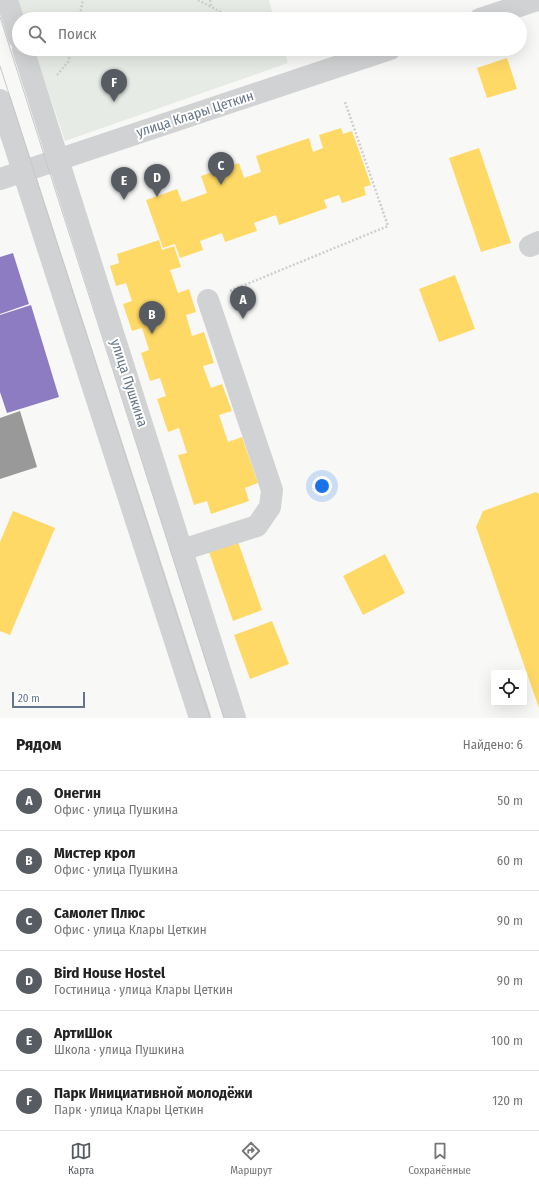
<!DOCTYPE html>
<html lang="ru">
<head>
<meta charset="utf-8">
<style>
  :root { --surface:#fff; --page:#f2f2f2; --text:#222; --muted:#767676; --line:#e0e0e0; --accent:#575c62 }
  body { margin:0; font-family:"Fira Sans Condensed",sans-serif; background:var(--page); color:var(--text) }
  .controls { position:absolute; right:12px; bottom:12px; display:grid; overflow:hidden; border-radius:4px; box-shadow:0 4px 16px #0002 }
  .controls button { width:36px; height:36px; display:grid; place-items:center; padding:0; border:0; border-bottom:1px solid var(--line); background:var(--surface); color:var(--text); font:20px sans-serif }
  .scale { position:absolute; left:12px; bottom:10px; width:73px; box-sizing:border-box; padding-left:4px; border:2px solid #657589; border-top:0; font-size:11px; line-height:14px; white-space:nowrap; color:#657589; -webkit-text-stroke:3px #fff; paint-order:stroke }
  .you { position:absolute; left:322px; top:486px; width:14px; height:14px; margin:-10px; border:3px solid #fff; border-radius:50%; background:#1a73e8; box-shadow:0 0 0 6px #1a73e833 }
  .badge { display:grid; place-items:center; width:26px; height:26px; border-radius:50%; background:var(--accent); color:#fff; font-size:13px; font-weight:700 }
  .pin { position:absolute; translate:-50% -33px; filter:drop-shadow(0 1px 2px #0008) }
  .pin::after { content:''; position:absolute; top:21px; width:14px; height:12px; background:inherit; clip-path:polygon(0 0,100% 0,50% 100%) }
  .list { margin:0; padding:0; list-style:none }
  h2 { display:flex; justify-content:space-between; align-items:center; height:52px; margin:0; padding:0 16px; font-size:17px }
  h2 small { font-size:13px; font-weight:400; color:var(--muted) }
  .list li { display:grid; grid-template-columns:26px 1fr auto; gap:12px; align-items:center; box-sizing:border-box; height:60px; padding:0 16px; border-top:1px solid var(--line) }
  .list b { display:block; font-size:15px; white-space:nowrap }
  .list p { margin:0; font-size:13px; white-space:nowrap; color:var(--muted) }
  .list em { font-size:13px; font-style:normal; color:var(--muted) }
  .icon { flex:none; width:22px; height:22px; fill:none; stroke:currentColor; stroke-width:2; stroke-linecap:round; stroke-linejoin:round }
  .map { position:relative; flex:none; width:539px; height:718px; overflow:hidden }
  .search { position:absolute; background:var(--surface); box-shadow:0 4px 16px #0002; left:12px; right:12px; top:12px; height:44px; display:flex; align-items:center; gap:10px; box-sizing:border-box; padding:0 14px; border-radius:22px; color:var(--muted); font-size:15px }
  .sheet { height:412px; background:var(--surface) }
  nav { display:flex; justify-content:space-around; align-items:center; box-sizing:border-box; height:56px; border-top:1px solid var(--line); background:var(--surface); font-size:11px; color:var(--muted) }
  nav a { display:grid; justify-items:center; gap:2px }
  nav .on { color:var(--accent) }
  .map>svg:first-child { display:block }
  .green { fill:#e7ebe5 }
  .homes { fill:#ffd966 }
  .offices { fill:#8e7cc3 }
  .industry { fill:#999 }
  .lines { fill:none; stroke-linecap:round; stroke-linejoin:round }
  .path { stroke:#cecfd0; stroke-width:2.5; stroke-dasharray:2 2; stroke-linecap:butt }
  .minor { stroke:#d1d2d3; stroke-width:22 }
  .tram { stroke:#c7c8c9; stroke-width:1 }
  .labels { text-anchor:middle; dominant-baseline:central; stroke-width:4; stroke-linejoin:round; paint-order:stroke }
  .street-label { font-size:14px; fill:#657589; stroke:#fff }
</style>
</head>
<body>
<div class="map">
<svg width="539" height="718" viewBox="0 0 539 718">
  <rect width="100%" height="100%" fill="#f8f8f7"/>
  <g class="green">
    <path d="M18 0H269L274 19H24Z"/>
    <path d="M34 49H284L288 63 65 141Z"/>
  </g>
  <g class="homes">
    <path d="M507 58 517 89 487 98 477 68Z"/>
    <path d="M341 128 343 134 352 131 371 185 364 187 366 195 342 203 339 195 324 200 327 208 279 225 276 215 254 223 257 231 225 242 222 233 200 241 203 250 180 258 175 244 163 248 146 200 177 189 182 202 207 193 201 176 239 163 244 178 261 172 256 156 309 138 313 152 323 148 319 135Z"/>
    <path d="M479 148 511 243 481 252 449 158Z"/>
    <path d="M159 240 162 250 174 246 181 267 170 270 178 293 189 289 196 312 186 315 192 336 204 332 214 363 203 366 211 388 222 384 232 411 219 415 228 442 242 437 258 483 245 488 249 501 211 514 207 501 194 505 178 455 187 453 179 428 168 432 157 399 166 396 160 378 150 381 141 353 149 350 142 328 132 331 123 304 132 301 126 283 116 286 110 266 119 263 117 254Z"/>
    <path d="M455 275 475 329 439 342 419 289Z"/>
    <path d="M536 492 539 494V708L476 527 483 511Z"/>
    <path d="M13 511 55 528 10 635 0 631V542Z"/>
    <path d="M238 542 262 610 233 621 209 552Z"/>
    <path d="M385 554 405 593 363 615 343 576Z"/>
    <path d="M272 621 289 664 250 679 234 635Z"/>
  </g>
  <g class="offices">
    <path d="M13 253 29 304 0 314V257Z"/>
    <path d="M31 305 59 397 7 413 0 392V315Z"/>
  </g>
  <path class="industry" d="M20 411 37 467 0 479V418Z"/>
  <g class="lines">
    <g class="path">
      <path d="M198 0 234 19"/>
      <path d="M210 0 211 7"/>
      <path d="M79 19 83 0"/>
      <path d="M292 49 302 54"/>
      <path d="M57 75 68 62 72 49"/>
      <path d="M230 291 388 226 345 102"/>
    </g>
    <g class="minor">
      <path d="M7 0 19 38"/>
      <path d="M480 19 537 0"/>
      <path d="M23 49 235 718"/>
      <path d="M0 100 200 718"/>
      <path d="M0 179 390 49"/>
      <path d="M530 246 539 242"/>
      <path d="M182 550 257 526 270 507 272 490 208 300"/>
    </g>
    <g class="tram">
      <path d="M0 17 224 718"/>
      <path d="M0 66 210 718"/>
    </g>
  </g>
  <g class="labels">
    <g class="street-label">
      <text transform="translate(195 114) rotate(-18)">улица Клары Цеткин</text>
      <text transform="translate(129 383) rotate(72)">улица Пушкина</text>
    </g>
  </g>
</svg>
<div class="controls">
<button><svg class="icon" aria-label="locate" viewBox="0 0 24 24"><circle cx="12" cy="12" r="6"/><path d="M12 2v4M12 18v4M2 12h4M18 12h4"/></svg></button>
</div>
<div class="scale">20 m</div>
<div class="you"></div>
<div class="pin badge" style="left:243px;top:319px">A</div>
<div class="pin badge" style="left:152px;top:334px">B</div>
<div class="pin badge" style="left:221px;top:185px">C</div>
<div class="pin badge" style="left:157px;top:197px">D</div>
<div class="pin badge" style="left:124px;top:200px">E</div>
<div class="pin badge" style="left:114px;top:102px">F</div>
<div class="search"><svg class="icon" aria-label="search" viewBox="0 0 24 24"><circle cx="10" cy="10" r="6"/><path d="M15 15l6 6"/></svg>Поиск</div>
</div>
<section class="sheet">
<h2>Рядом<small>Найдено: 6</small></h2>
<ul class="list">
<li><span class="badge">A</span><div><b>Онегин</b><p>Офис · улица Пушкина</p></div><em>50 m</em></li>
<li><span class="badge">B</span><div><b>Мистер крол</b><p>Офис · улица Пушкина</p></div><em>60 m</em></li>
<li><span class="badge">C</span><div><b>Самолет Плюс</b><p>Офис · улица Клары Цеткин</p></div><em>90 m</em></li>
<li><span class="badge">D</span><div><b>Bird House Hostel</b><p>Гостиница · улица Клары Цеткин</p></div><em>90 m</em></li>
<li><span class="badge">E</span><div><b>АртиШок</b><p>Школа · улица Пушкина</p></div><em>100 m</em></li>
<li><span class="badge">F</span><div><b>Парк Инициативной молодёжи</b><p>Парк · улица Клары Цеткин</p></div><em>120 m</em></li>
</ul>
</section>
<nav>
<a class="on"><svg class="icon" aria-label="map" viewBox="0 0 24 24"><path d="M3 6l6-2 6 2 6-2v14l-6 2-6-2-6 2zM9 4v14M15 6v14"/></svg>Карта</a>
<a><svg class="icon" aria-label="directions" viewBox="0 0 24 24"><path d="M12 3l9 9-9 9-9-9zM9 14v-3h6M13 9l2 2-2 2"/></svg>Маршрут</a>
<a><svg class="icon" aria-label="saved" viewBox="0 0 24 24"><path d="M7 4h10v16l-5-4-5 4z"/></svg>Сохранённые</a>
</nav>
</body>
</html>
